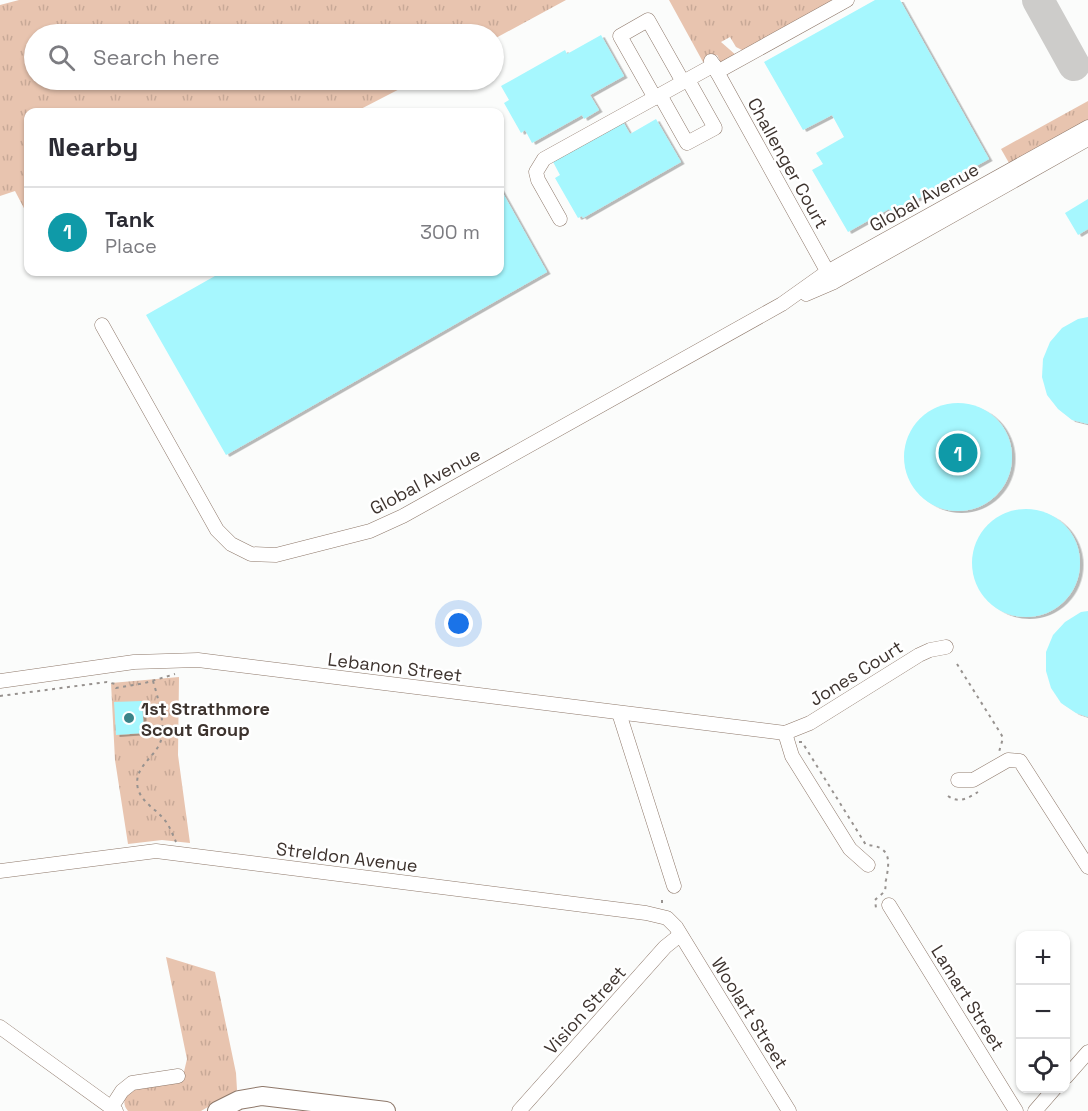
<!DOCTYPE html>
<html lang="en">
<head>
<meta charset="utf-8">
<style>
  :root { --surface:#fff; --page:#f7f7f7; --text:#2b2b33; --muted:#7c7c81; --line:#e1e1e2; --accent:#3a8388 }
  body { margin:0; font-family:"Space Grotesk",sans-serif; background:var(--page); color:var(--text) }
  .controls { position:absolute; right:18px; bottom:18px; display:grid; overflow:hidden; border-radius:12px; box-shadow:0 2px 4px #0004 }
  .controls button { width:54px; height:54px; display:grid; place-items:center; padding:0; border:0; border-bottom:2px solid var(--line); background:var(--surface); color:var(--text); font:30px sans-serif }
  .you { position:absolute; left:459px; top:624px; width:21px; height:21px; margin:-15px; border:4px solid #fff; border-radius:50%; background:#1a73e8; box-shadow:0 0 0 9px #1a73e833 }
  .badge { display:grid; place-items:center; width:39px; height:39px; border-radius:50%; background:var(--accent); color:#fff; font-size:20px; font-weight:700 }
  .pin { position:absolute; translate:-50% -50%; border:3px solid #fff; box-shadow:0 2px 6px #0006 }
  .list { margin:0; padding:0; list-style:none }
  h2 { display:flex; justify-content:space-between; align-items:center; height:78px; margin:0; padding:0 24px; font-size:26px }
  h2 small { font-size:20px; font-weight:400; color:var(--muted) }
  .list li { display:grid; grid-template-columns:39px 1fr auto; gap:18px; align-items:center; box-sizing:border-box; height:90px; padding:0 24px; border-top:2px solid var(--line) }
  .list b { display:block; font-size:22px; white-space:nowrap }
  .list p { margin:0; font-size:20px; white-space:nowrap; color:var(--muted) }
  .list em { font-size:20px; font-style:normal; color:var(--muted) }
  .icon { flex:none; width:33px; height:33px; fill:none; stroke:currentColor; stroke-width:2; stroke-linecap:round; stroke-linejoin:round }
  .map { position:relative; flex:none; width:1088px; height:1111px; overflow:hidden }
  .search { position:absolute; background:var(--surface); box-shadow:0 2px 4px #0004; left:24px; top:24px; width:480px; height:66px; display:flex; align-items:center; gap:15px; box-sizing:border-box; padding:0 21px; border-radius:33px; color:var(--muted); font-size:22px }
  .panel { position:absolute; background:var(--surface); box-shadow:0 2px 4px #0004; left:24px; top:108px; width:480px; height:168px; border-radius:12px }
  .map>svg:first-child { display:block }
  .grass { fill:url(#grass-tufts) }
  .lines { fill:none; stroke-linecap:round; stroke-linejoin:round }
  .taxiway { stroke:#cdccca; stroke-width:32 }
  .building { fill:#a6f7fe; filter:url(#shadow) }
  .minor-casing { stroke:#8e786a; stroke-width:15 }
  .major-casing { stroke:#8e786a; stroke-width:20 }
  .path { stroke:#97928f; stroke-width:2; stroke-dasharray:3 4.5; stroke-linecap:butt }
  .minor { stroke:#fff; stroke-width:14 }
  .major { stroke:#fff; stroke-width:18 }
  .poi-dot { fill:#3a8388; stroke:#fff; stroke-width:2 }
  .labels { text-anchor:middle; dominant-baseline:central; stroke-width:5; stroke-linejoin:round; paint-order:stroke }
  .street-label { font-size:18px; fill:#3d332e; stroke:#fff }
  .poi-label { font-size:18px; font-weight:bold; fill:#3d332e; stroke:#fff; text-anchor:start }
</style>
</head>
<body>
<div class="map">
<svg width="1088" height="1111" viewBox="0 0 1088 1111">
  <defs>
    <pattern id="grass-tufts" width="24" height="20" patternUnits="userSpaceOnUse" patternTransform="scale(1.5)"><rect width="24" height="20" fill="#e8c4af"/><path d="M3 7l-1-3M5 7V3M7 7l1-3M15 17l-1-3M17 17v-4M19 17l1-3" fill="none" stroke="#c8a997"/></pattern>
    <filter id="shadow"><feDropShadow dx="3.5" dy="2" stdDeviation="0" flood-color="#0004"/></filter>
  </defs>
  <rect width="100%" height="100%" fill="#fbfcfb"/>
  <g class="grass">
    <path d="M19 0H566L494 39V34H34V80H417L355 112H28V216L15 191 0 196V5Z"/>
    <path d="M669 0H836L746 52 736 47 730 37 721 42 737 56 721 63 717 55 703 62Z"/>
    <path d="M1088 101V120L1009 163 1001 149Z"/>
    <path d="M179 677 178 755 190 843 162 840 128 844 115 760 111 683Z"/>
    <path d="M166 957 215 972 236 1073 237 1090 201 1111H128C122 1104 124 1097 130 1090L182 1080 187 1059Z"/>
  </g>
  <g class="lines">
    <path class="taxiway" d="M1038 0 1074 65"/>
  </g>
  <g class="building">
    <path d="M875 0H900L989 159 892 213 889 209 848 232 812 170 823 164 816 153 844 137 832 115 803 130 764 62Z"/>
    <path d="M601 35 624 76 590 95 599 110 584 119 582 115 532 143 525 130 521 133 504 103 509 100 501 86 565 50 567 54Z"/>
    <path d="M656 119 681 162 583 218 582 216 578 218 555 178 560 175 552 160 622 120 630 134Z"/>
    <path d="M500 188 547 272 226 455 146 315 222 272H500Z"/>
    <path d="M1088 199V229L1078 235 1065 213Z"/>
    <path d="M1088 317V424L1072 420 1058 409 1047 395 1042 377 1043 359 1050 342 1062 328 1078 319Z"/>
    <circle cx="958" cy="457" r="54"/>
    <circle cx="1026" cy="563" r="54"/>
    <path d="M1088 611V717L1076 713 1061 703 1051 688 1046 671V652L1053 635 1065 622 1081 612Z"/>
    <path d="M142 701 144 733 116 735 114 702Z"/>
  </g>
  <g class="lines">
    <defs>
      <g id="minor">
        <path d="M711 61 831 278"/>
        <path d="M717 72 847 0"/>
        <path d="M660 95 687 143 715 128 688 80"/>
        <path d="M655 98 620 36 648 20 683 82"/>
        <path d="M560 219 538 180 536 172 544 159 714 65"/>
        <path d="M806 294 834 282 1088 139"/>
        <path d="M102 325 217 530 231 544 251 554 276 555 370 531 403 516 782 304 827 272 1088 127"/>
        <path d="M0 681 134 662 198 660 785 733 810 723 919 655 930 650 946 647"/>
        <path d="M619 713 674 886"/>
        <path d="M785 733 792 756 850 849 868 865"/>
        <path d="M958 780H973L1008 760 1020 761 1088 867"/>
        <path d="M0 871 156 851 646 913 667 918 676 927 789 1111"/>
        <path d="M889 905 1016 1111"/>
        <path d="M0 1027 116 1111"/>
        <path d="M1066 1077 1088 1052"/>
        <path d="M111 1108 122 1091 132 1083 178 1076"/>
        <path d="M519 1111 665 947 680 935"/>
        <path d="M1035 1111 1055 1088"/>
      </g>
      <path id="major" d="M217 1111 239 1100 262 1096 386 1111"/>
    </defs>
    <use href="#minor" class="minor-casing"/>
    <use href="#major" class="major-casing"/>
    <g class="path">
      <path d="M957 664 1001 734 1003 738 999 752"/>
      <path d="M153 681C158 698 164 718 162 736 159 757 132 765 138 789 142 802 154 808 162 817 169 824 172 833 176 842"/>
      <path d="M0 696 107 682 115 684 116 688 145 683 175 674"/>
      <path d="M799 742H802L866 845C891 846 890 860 886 880 885 883 886 887 885 890 884 893 878 897 875 900L876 908"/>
      <path d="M948 796C959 804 968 798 978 792"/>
      <path d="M662 903V897"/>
    </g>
    <use href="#minor" class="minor"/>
    <use href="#major" class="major"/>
  </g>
  <circle class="poi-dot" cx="129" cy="718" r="6"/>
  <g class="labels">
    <g class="street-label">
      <text transform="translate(788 163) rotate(61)">Challenger Court</text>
      <text transform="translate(924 197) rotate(-29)">Global Avenue</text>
      <text transform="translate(425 481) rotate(-28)">Global Avenue</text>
      <text transform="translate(395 667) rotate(7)">Lebanon Street</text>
      <text transform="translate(856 673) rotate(-32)">Jones Court</text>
      <text transform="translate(347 857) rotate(7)">Streldon Avenue</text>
      <text transform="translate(968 998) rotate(58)">Lamart Street</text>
      <text transform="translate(585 1010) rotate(-48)">Vision Street</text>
      <text transform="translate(750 1013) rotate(58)">Woolart Street</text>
    </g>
    <g class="poi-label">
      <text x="141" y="708">1st Strathmore<tspan x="141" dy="21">Scout Group</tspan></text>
    </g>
  </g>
</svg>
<div class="controls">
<button>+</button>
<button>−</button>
<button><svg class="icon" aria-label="locate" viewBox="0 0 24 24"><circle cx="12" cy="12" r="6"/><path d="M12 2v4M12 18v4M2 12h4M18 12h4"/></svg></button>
</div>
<div class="you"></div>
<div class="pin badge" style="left:958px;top:453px;background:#0f9aa8">1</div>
<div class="search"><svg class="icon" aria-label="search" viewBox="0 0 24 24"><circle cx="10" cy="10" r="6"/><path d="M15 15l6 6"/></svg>Search here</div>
<section class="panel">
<h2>Nearby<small></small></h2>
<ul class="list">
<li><span class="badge" style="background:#0f9aa8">1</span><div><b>Tank</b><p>Place</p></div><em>300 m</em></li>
</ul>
</section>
</div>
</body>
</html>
